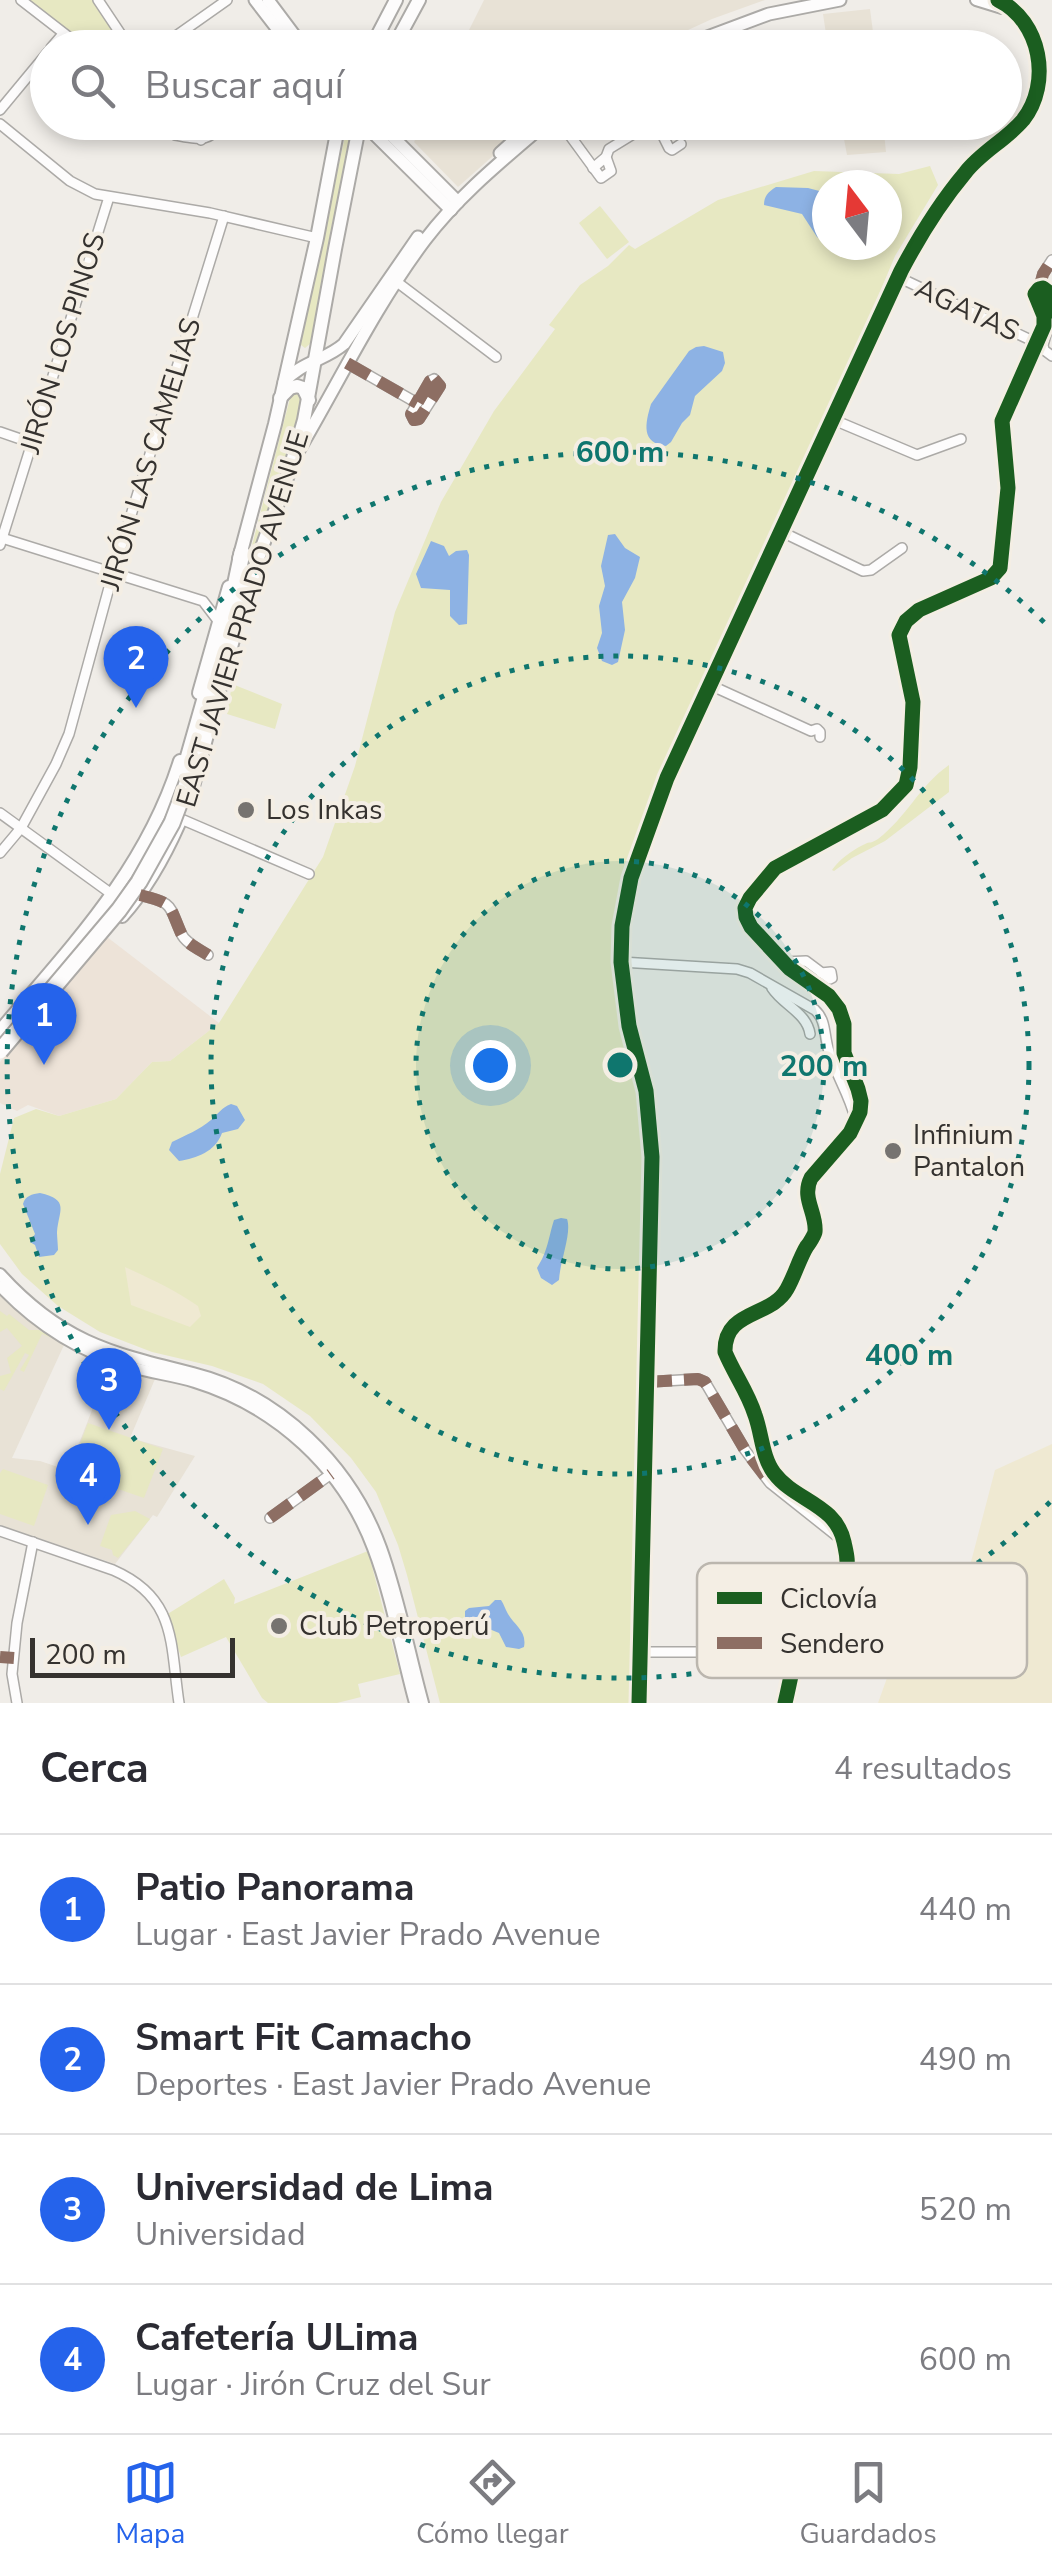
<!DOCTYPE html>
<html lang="es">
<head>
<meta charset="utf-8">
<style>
  :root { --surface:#fff; --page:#f7f7f7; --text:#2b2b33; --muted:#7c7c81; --line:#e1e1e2; --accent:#2563eb }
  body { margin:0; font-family:"Nunito Sans",sans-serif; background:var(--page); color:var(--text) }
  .compass { position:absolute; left:812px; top:170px; width:90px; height:90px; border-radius:50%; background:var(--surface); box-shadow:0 5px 15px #0003; rotate:344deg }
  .scale { position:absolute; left:30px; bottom:25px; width:205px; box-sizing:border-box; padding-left:10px; border:5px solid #35322f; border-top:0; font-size:28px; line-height:35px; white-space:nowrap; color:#35322f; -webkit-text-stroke:8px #f4eee4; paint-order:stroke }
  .you { position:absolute; left:490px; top:1065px; width:35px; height:35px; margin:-25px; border:8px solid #fff; border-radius:50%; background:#1a73e8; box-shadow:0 0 0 15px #1a73e833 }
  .badge { display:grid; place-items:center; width:65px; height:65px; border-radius:50%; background:var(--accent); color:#fff; font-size:32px; font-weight:700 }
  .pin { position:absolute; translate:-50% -82px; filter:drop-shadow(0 2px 5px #0008) }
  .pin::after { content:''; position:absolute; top:52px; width:35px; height:30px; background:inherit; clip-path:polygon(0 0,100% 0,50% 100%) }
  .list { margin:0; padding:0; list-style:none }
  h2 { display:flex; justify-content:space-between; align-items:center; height:130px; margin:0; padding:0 40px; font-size:42px }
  h2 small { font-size:32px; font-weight:400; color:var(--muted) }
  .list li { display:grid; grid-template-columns:65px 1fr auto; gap:30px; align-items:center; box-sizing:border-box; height:150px; padding:0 40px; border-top:2px solid var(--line) }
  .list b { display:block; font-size:38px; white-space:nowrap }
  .list p { margin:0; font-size:32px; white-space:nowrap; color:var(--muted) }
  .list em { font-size:32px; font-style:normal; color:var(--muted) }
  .icon { flex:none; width:55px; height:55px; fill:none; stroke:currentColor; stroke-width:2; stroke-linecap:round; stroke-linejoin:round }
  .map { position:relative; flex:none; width:1052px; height:1703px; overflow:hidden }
  .search { position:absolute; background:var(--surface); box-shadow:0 5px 15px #0003; left:30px; right:30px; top:30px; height:110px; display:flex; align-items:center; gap:25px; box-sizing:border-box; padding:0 35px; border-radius:55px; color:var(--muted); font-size:38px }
  .sheet { height:730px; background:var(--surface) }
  nav { display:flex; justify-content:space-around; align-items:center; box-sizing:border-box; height:140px; border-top:2px solid var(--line); background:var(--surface); font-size:28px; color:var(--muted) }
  nav a { display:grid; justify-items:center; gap:5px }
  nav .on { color:var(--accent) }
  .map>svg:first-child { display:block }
  .commercial { fill:#ede3d8 }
  .built { fill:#e8e2d6 }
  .green { fill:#e7e8c2; fill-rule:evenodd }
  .sand { fill:#efe9d2 }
  .water { fill:#8db2e4 }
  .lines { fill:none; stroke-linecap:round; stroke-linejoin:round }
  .minor-casing { stroke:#acaaa7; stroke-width:12 }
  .tertiary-casing { stroke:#acaaa7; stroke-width:14 }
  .secondary-casing { stroke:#acaaa7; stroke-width:15 }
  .primary-casing { stroke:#acaaa7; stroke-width:16 }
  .motorway-casing { stroke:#acaaa7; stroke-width:19 }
  .minor { stroke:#fdfcfc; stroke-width:9 }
  .tertiary { stroke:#fdfcfc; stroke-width:10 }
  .secondary { stroke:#fdfcfc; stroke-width:11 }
  .primary { stroke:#fdfcfc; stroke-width:12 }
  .motorway { stroke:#fdfcfc; stroke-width:15 }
  .motorway-bridge-casing { stroke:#acaaa7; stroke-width:19; stroke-linecap:butt }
  .motorway-bridge { stroke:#fdfcfc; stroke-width:15 }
  .quiet { stroke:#8d6e63; stroke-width:12; stroke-dasharray:25 12; stroke-linecap:butt }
  .cycleway-casing { stroke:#f4eee4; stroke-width:21 }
  .cycleway { stroke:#1b5e20; stroke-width:15 }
  .ring { fill:none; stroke:#0f766e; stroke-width:5; stroke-dasharray:5 10 }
  .poi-dot { fill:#767370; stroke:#f4eee4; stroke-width:4 }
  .labels { text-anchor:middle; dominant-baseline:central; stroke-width:8; stroke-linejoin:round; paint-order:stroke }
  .street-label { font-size:28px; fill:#35322f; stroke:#f4eee4 }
  .poi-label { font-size:28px; fill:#35322f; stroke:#f4eee4; text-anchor:start }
  .key { fill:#f4eee4; stroke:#bbb6ae; stroke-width:2.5 }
  .key-label { font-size:28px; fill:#35322f }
  .centre { fill:#0f766e; stroke:#f4eee4; stroke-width:5 }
  .ring-label { font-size:30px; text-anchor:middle; font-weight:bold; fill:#0f766e; stroke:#f4eee4; stroke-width:8; stroke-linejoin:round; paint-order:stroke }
</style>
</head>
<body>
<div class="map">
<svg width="1052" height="1703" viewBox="0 0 1052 1703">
  <rect width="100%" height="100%" fill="#f0ede8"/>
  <path class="commercial" d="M107 937 219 1023 170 1061 152 1062 116 1099 59 1116 28 1105 17 1111 0 1103V1062Z"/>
  <g class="built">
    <path d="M484 0H765L712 19 651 47 460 48Z"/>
    <path d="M870 9 875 47H828L823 14Z"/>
    <path d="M423 123H530L458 187 414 142Z"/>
    <path d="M841 123H883L886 152 847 155Z"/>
    <path d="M0 1293 28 1319 64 1345 12 1458 40 1461 61 1468V1472L67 1474 109 1367 155 1379 130 1438 195 1456 157 1517 153 1515 115 1564 0 1525Z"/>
  </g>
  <g class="green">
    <path d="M26 0H95L127 47H92L66 32Z"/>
    <path d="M351 125 355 131 332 224 311 343 305 348 301 345 300 339 346 132Z"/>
    <path d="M930 166 938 185 895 256 826 421 672 757 635 845 620 895 615 952 626 1024 641 1078 649 1135 637 1703H440L407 1575 398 1545 376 1492 351 1458 310 1416 263 1384 212 1366 152 1352 100 1332 58 1306 22 1274 0 1244V1174L14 1118 36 1109 59 1116 116 1099 152 1062 170 1061 219 1023 323 857 355 766 395 612 441 502 494 411 555 329 549 325 580 285 608 266 629 245 635 249 718 200 814 171 899 174ZM827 185H887V245H827Z"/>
    <path d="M600 206 629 242 607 259 579 223Z"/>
    <path d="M297 388 302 398 288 454 241 588 291 394Z"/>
    <path d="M232 684 282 704 275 729 227 714Z"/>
    <path d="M949 765V792L885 841 852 858 834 871 832 870C840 859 851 851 863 845 873 840 868 845 878 839 906 818 920 785 949 765Z"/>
    <path d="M0 1311 7 1316 9 1314 29 1330H39L52 1338 42 1334 24 1372 20 1370 29 1355 25 1353 4 1391 0 1389V1376L11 1373 7 1358 22 1346 7 1328 0 1332Z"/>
    <path d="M88 1423 163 1449 144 1498 69 1472Z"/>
    <path d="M3 1469 48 1485 34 1526 0 1514V1473Z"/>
    <path d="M135 1511 150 1519 118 1558 113 1555 112 1550 100 1546 111 1515Z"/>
    <path d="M368 1551 400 1674 358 1684 361 1697 337 1703H268L262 1698 226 1637 181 1657 166 1615 224 1579 235 1598 234 1604Z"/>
  </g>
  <g class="sand">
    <path d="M125 1267C151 1279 175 1290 198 1306L201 1316 190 1327 131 1305Z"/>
    <path d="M1052 1444V1703H878L910 1614 971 1562 995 1470Z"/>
  </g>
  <g class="water">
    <path d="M776 187 808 188 827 193V243L817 237 802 214 764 205C764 196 768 192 776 187Z"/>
    <path d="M704 346 723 352 725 363 722 371 695 396 690 415 682 423 671 442 666 446C641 443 645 424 651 404L689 351 696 347Z"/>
    <path d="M615 534 625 548 640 557 635 578 622 602 625 630 618 662 612 665 602 661 597 648 602 633 599 606 605 586 601 566 608 535Z"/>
    <path d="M431 541 444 546 449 556 456 551 467 550 469 555 467 624 459 625 450 616V590L421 588 416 574Z"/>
    <path d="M231 1104 237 1106 245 1120 238 1129 222 1133C215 1152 197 1158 179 1161L169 1150 172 1142C186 1135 199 1130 211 1120 219 1113 221 1108 231 1104Z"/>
    <path d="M40 1193C70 1200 59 1210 57 1232 57 1236 58 1246 58 1250L54 1255 39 1257 35 1245 30 1242 35 1234 23 1204C25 1196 32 1194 40 1193Z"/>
    <path d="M561 1218 567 1219C572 1233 560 1261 559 1280L552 1285 541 1278 537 1268C548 1251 548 1239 554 1220Z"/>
    <path d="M495 1600H501C504 1604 505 1609 508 1614 515 1626 527 1631 524 1647L519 1649 506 1647 499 1633 465 1619V1611L469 1608 489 1606Z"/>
  </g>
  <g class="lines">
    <defs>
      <g id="minor">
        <path d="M21 0 83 48"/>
        <path d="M98 0 130 48"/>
        <path d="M51 48 63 34"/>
        <path d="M159 48 227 0"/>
        <path d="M0 110 48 52"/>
        <path d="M181 122 174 129 175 135C203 140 206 142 228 122"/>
        <path d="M186 122 201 140"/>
        <path d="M231 122 238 126 244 122"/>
        <path d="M560 122 601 178 611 171 606 157"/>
        <path d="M656 122 669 148 672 150 681 144"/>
        <path d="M0 124 70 181 95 194 210 213 317 238"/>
        <path d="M593 168 606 157 609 149 653 122"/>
        <path d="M898 277 1037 343"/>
        <path d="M397 282 496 357"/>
        <path d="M1039 289 1043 274 1052 260"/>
        <path d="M1052 314 1043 345 1044 350 1052 356"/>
        <path d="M347 363 417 403"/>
        <path d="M434 379 440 386 419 419 414 420 411 414 430 381Z"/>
        <path d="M834 420 917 455 961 439"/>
        <path d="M0 432 32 443"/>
        <path d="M782 532 863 571 871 570 902 548"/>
        <path d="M2 538 203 601 219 622"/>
        <path d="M0 545 109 197"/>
        <path d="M710 685 811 731 817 729 820 732V737"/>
        <path d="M0 813 113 895"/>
        <path d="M181 819 309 874"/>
        <path d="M0 853 21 828 56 764 69 734 113 573 224 216"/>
        <path d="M140 895C175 904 168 904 181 933 185 943 199 949 208 955"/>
        <path d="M621 962 737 969 750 973 815 1010C826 1020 824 1034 828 1048 834 1072 849 1093 855 1118"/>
        <path d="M784 962 806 961 830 979 832 978 831 972 821 973"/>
        <path d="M772 988C783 1005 807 1013 810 1034"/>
        <path d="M647 1382 698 1379 705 1382 745 1450 770 1483 843 1541"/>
        <path d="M270 1518 331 1474"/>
        <path d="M0 1531 113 1570C177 1598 170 1643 179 1703"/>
        <path d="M642 1652H709"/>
        <path d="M17 1703 12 1674 17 1623 33 1542"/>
        <path d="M785 1703C791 1679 796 1642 809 1621 820 1603 840 1593 846 1572 849 1561 846 1552 844 1542 836 1504 795 1501 774 1473 762 1457 762 1434 755 1415 748 1392 734 1374 725 1352 724 1309 771 1318 787 1289 795 1275 799 1259 807 1246 809 1244 815 1234 815 1232 817 1213 801 1198 811 1178L850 1133 860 1112 861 1101 858 1089 844 1053V1024L839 1009 829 996 789 968 751 927 746 917 745 908 750 898 775 868 882 810 906 785 910 767 913 702 899 635 906 621 919 610 991 578 1000 568 1008 488 1002 421 1044 326V316L1035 294 1039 289 1043 288 1048 292 1052 311"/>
      </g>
      <g id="tertiary">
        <path d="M976 0 1002 8"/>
        <path d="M0 1274C61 1341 108 1352 193 1373 280 1395 351 1465 381 1548 399 1598 409 1652 423 1703"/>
        <path d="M0 1286C35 1323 78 1351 128 1366 150 1373 173 1375 195 1382 276 1407 343 1468 373 1548 392 1598 401 1652 415 1703"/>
        <path d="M639 1703 652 1157 646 1091 629 1026 621 962 622 926 631 878 667 778 901 271C920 235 939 204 965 173 981 152 1006 140 1023 120 1052 83 1041 21 998 0"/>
      </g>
      <g id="secondary">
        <path d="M255 0 292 48"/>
        <path d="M268 0 304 48"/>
        <path d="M678 48 769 14 840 0"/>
        <path d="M362 122 451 210"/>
        <path d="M378 122 458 202"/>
        <path d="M500 153 535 122"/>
        <path d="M284 382C301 362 326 360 344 344L418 237"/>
        <path d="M299 450C340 380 376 305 425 240 459 195 504 159 547 122"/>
      </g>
      <g id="primary">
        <path d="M371 48 396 0"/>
        <path d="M393 48 419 0"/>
        <path d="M280 398 290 388 297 386 303 388 309 400"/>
        <path d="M239 559 275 424 317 238 339 122"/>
        <path d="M251 578 289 472 304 420 335 249 360 122"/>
        <path d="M199 693 229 587"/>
        <path d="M192 790 242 607"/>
        <path d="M122 916C147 888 164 857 179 823"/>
        <path d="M0 1031C72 946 146 870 180 761"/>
      </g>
      <g id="motorway">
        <path d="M237 616 254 570"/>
        <path d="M183 776 230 611 242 553"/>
      </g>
    </defs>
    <use href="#minor" class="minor-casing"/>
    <use href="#tertiary" class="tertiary-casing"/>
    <use href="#secondary" class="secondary-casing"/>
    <use href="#primary" class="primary-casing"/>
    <use href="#motorway" class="motorway-casing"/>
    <use href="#minor" class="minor"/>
    <use href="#tertiary" class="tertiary"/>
    <use href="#secondary" class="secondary"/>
    <use href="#primary" class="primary"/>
    <use href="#motorway" class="motorway"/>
    <defs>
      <path id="motorway-bridge" d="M0 1051 119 910 139 882 172 823 189 778"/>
    </defs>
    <use href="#motorway-bridge" class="motorway-bridge-casing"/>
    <use href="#motorway-bridge" class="motorway-bridge"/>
    <g class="quiet">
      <path d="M1039 289 1043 274 1052 260"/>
      <path d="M347 363 417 403"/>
      <path d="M434 379 440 386 419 419 414 420 411 414 430 381Z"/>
      <path d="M140 895C175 904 168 904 181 933 185 943 199 949 208 955"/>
      <path d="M647 1382 698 1379 705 1382 745 1450 765 1476"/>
      <path d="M270 1518 331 1474"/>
      <path d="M0 1657 14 1658"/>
    </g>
    <defs>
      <g id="cycleway">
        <path d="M639 1703 652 1157 646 1091 629 1026 621 962 622 926 631 878 667 778 901 271C920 235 939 204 965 173 981 152 1006 140 1023 120 1052 83 1041 21 998 0"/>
        <path d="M785 1703C791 1679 796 1642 809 1621 820 1603 840 1593 846 1572 849 1561 846 1552 844 1542 836 1504 795 1501 774 1473 762 1457 762 1434 755 1415 748 1392 734 1374 725 1352 724 1309 771 1318 787 1289 795 1275 799 1259 807 1246 809 1244 815 1234 815 1232 817 1213 801 1198 811 1178L850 1133 860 1112 861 1101 858 1089 844 1053V1024L839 1009 829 996 789 968 751 927 746 917 745 908 750 898 775 868 882 810 906 785 910 767 913 702 899 635 906 621 919 610 991 578 1000 568 1008 488 1002 421 1044 326V316L1035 294 1039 289 1043 288 1048 292 1052 311"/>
      </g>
    </defs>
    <use href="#cycleway" class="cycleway-casing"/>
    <use href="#cycleway" class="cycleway"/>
  </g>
  <circle cx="620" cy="1065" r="204" fill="#0f766e" fill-opacity=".12"/>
  <g class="ring">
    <circle cx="620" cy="1065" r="204"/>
    <circle cx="620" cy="1065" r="409"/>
    <path d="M1050 1502A613 613 0 1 1 1050 628"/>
  </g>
  <g class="poi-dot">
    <circle cx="246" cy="810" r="10"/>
    <circle cx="893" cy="1151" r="10"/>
    <circle cx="279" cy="1626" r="10"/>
  </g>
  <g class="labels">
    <g class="street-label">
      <text transform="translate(967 310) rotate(25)">AGATAS</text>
      <text transform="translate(63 343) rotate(-73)">JIRÓN LOS PINOS</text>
      <text transform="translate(151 454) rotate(-73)">JIRÓN LAS CAMELIAS</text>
      <text transform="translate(243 619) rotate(-73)">EAST JAVIER PRADO AVENUE</text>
    </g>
    <g class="poi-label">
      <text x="266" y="810">Los Inkas</text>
      <text x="913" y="1135">Infinium<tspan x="913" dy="32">Pantalon</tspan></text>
      <text x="299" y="1626">Club Petroperú</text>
    </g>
  </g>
  <rect x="697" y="1563" width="330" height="115" rx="15" class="key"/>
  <rect x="717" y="1592" width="45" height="12" fill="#1b5e20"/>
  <rect x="717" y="1637" width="45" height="12" fill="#8d6e63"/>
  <g class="key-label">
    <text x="780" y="1608">Ciclovía</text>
    <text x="780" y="1653">Sendero</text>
  </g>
  <circle cx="620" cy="1065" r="15" class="centre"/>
  <g class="ring-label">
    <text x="620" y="462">600 m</text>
    <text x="824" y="1076">200 m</text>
    <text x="909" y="1365">400 m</text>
  </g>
</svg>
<svg class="compass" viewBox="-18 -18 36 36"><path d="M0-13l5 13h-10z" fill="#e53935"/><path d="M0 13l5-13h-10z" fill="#7c7c81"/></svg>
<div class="scale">200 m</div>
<div class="you"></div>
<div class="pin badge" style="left:44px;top:1065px">1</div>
<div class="pin badge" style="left:136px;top:708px">2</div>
<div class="pin badge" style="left:109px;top:1430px">3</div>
<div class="pin badge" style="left:88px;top:1525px">4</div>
<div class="search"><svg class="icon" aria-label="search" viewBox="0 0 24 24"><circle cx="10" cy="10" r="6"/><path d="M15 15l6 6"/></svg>Buscar aquí</div>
</div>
<section class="sheet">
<h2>Cerca<small>4 resultados</small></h2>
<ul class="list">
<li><span class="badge">1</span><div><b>Patio Panorama</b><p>Lugar · East Javier Prado Avenue</p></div><em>440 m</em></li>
<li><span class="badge">2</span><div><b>Smart Fit Camacho</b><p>Deportes · East Javier Prado Avenue</p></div><em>490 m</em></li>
<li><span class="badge">3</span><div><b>Universidad de Lima</b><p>Universidad</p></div><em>520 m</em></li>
<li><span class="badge">4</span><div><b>Cafetería ULima</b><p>Lugar · Jirón Cruz del Sur</p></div><em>600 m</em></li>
</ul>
</section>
<nav>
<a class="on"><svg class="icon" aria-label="map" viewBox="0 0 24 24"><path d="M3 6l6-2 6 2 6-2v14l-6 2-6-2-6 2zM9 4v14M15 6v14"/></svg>Mapa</a>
<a><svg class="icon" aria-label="directions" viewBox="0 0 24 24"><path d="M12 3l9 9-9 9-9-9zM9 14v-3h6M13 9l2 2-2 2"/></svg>Cómo llegar</a>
<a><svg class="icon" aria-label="saved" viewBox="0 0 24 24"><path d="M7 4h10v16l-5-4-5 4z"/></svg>Guardados</a>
</nav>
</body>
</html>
